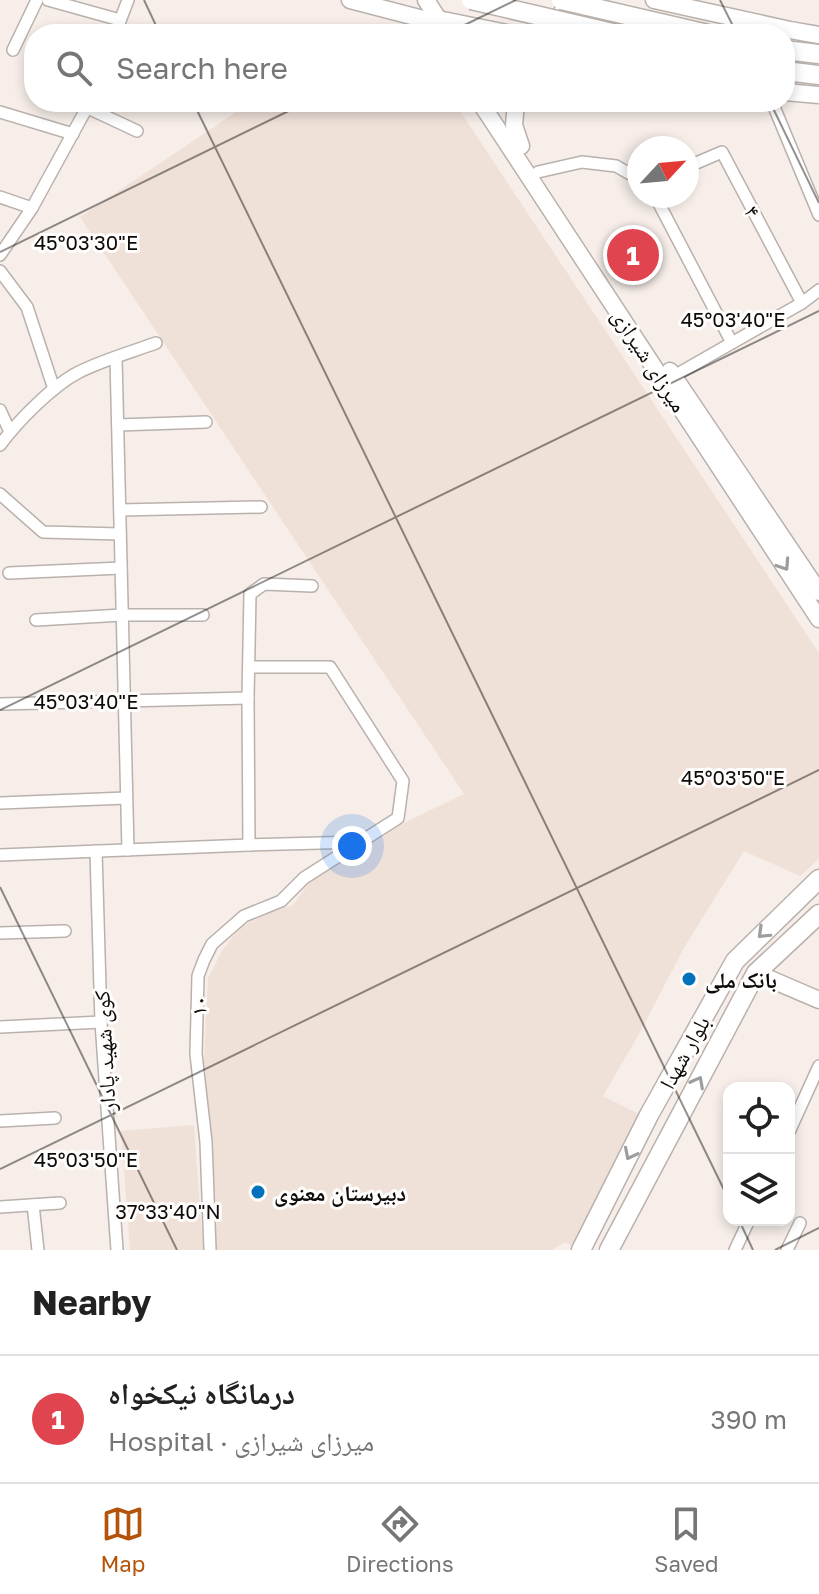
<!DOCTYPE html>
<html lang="en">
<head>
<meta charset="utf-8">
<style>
  :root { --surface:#fff; --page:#f2f2f2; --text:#222; --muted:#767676; --line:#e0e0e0; --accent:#b45309 }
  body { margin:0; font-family:"Golos Text","Noto Naskh Arabic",sans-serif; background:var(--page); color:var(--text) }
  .controls { position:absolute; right:24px; bottom:24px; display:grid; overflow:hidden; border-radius:16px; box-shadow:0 4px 12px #0003 }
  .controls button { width:72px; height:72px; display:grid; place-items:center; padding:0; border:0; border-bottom:2px solid var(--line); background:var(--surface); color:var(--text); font:40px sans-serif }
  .compass { position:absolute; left:627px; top:136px; width:72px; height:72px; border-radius:50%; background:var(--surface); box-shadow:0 4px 12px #0003; rotate:64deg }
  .you { position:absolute; left:352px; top:846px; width:28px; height:28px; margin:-20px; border:6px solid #fff; border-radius:50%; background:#1a73e8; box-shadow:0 0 0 12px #1a73e833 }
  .badge { display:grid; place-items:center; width:52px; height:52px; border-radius:50%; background:var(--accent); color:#fff; font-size:26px; font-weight:700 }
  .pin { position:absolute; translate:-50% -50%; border:4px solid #fff; box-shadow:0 2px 8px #0006 }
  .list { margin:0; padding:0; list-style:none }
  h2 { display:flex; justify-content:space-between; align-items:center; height:104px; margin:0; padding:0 32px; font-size:34px }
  h2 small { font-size:26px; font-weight:400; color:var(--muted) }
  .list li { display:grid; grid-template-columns:52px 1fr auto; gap:24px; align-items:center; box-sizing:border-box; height:128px; padding:0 32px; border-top:2px solid var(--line) }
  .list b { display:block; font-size:30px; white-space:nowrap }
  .list p { margin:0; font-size:26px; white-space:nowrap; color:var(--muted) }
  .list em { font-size:26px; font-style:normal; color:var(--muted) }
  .icon { flex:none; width:44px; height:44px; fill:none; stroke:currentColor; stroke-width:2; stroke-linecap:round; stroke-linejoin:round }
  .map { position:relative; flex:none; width:819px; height:1250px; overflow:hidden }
  .search { position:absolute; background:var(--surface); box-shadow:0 4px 12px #0003; left:24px; right:24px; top:24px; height:88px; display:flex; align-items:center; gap:20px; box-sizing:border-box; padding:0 28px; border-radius:32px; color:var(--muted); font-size:30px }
  .sheet { height:232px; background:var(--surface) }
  nav { display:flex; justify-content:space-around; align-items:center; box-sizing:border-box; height:112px; border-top:2px solid var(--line); background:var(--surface); font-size:22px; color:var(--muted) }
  nav a { display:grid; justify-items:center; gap:4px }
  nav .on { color:var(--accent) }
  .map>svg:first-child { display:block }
  .built { fill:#f0e1d8 }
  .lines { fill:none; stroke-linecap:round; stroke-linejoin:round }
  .minor-casing { stroke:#b9b1ac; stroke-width:14 }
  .secondary-casing { stroke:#b9b1ac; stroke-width:19 }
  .primary-casing { stroke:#b9b1ac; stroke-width:21 }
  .trunk-casing { stroke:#b9b1ac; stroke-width:21 }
  .minor { stroke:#fff; stroke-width:11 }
  .secondary { stroke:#fff; stroke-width:16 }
  .primary { stroke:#fff; stroke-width:18 }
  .trunk { stroke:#fff; stroke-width:18 }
  .trunk-bridge-casing { stroke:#b9b1ac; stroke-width:21; stroke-linecap:butt }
  .trunk-bridge { stroke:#fff; stroke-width:18 }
  .oneway { stroke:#9e9d9d }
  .ticks { fill:none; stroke:#0d0a09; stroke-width:2; stroke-opacity:0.45 }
  .poi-dot { fill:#0071bb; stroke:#fffdfc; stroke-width:3 }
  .labels { text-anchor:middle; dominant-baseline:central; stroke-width:6; stroke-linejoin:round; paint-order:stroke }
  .street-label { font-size:22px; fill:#0d0a09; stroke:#fffdfc }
  .poi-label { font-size:22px; font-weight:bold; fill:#0d0a09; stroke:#fffdfc; text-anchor:start }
  .ticks-label { font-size:20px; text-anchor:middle; fill:#0d0a09; stroke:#fffdfc; stroke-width:6; stroke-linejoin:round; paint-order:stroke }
</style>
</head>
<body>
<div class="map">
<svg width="819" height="1250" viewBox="0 0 819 1250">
  <rect width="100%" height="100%" fill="#f7eee9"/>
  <g class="built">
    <path d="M251 102H454L819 653V859L800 876 744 851 685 946 639 1034 603 1096 641 1115 573 1247 565 1242 552 1250H216L203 1080 208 978 222 951 240 927 266 914 293 905 309 883 406 822 464 794 80 217Z"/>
    <path d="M194 1125 203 1250H130L121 1131Z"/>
  </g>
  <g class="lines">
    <defs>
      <g id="minor">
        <path d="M48 0 120 20"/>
        <path d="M115 34 128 0"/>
        <path d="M13 50 37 0"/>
        <path d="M772 102 819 215"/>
        <path d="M88 108 137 131"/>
        <path d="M0 112 73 134"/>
        <path d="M687 167 722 152 802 303"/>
        <path d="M538 172 582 162 616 166 639 179"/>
        <path d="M655 196 732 343"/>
        <path d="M0 197 32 208"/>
        <path d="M0 255 32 208 90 102"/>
        <path d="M0 271 27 307 54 389"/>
        <path d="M116 358 128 850"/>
        <path d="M674 376 802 303 819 290"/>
        <path d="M0 410 10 432"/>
        <path d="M118 425 206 422"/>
        <path d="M0 445C18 421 52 386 79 372 103 360 131 352 156 343"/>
        <path d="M0 494 43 532 120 534"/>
        <path d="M120 510 261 507"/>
        <path d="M9 573 121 568"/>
        <path d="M36 620 122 615H203"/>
        <path d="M0 704 248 698"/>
        <path d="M0 803 126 798"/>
        <path d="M249 845 248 698 250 594 264 584 312 586"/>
        <path d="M96 851 101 1022 117 1250"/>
        <path d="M0 855 249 845 358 842"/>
        <path d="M0 933 65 931"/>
        <path d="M0 1027 101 1022"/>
        <path d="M0 1121 55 1118"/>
        <path d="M789 1132 819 1066"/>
        <path d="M33 1205 38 1250"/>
        <path d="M0 1207 60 1203"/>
        <path d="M210 1250 206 1142 196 1054 198 976 204 960 212 944 244 916 281 901 304 878 398 818 403 781 330 667H249"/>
        <path d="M735 1250 749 1220"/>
        <path d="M787 1250 800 1223"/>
      </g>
      <g id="secondary">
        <path d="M350 0 427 20 438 19 512 34"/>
        <path d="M426 0 448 34"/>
        <path d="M654 0 790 30 819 35"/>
        <path d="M563 34 561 14 569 0"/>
        <path d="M785 92 819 95"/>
        <path d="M480 102 819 619"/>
        <path d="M516 102 514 125 521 146"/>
        <path d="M670 371 819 592"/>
        <path d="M756 973 819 1000"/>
      </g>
      <g id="primary">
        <path d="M581 1250 649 1115 735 961 819 879"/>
        <path d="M609 1250 756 973 819 914"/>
      </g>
      <g id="trunk">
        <path d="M785 50 819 54"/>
        <path d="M785 71 819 75"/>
      </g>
    </defs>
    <use href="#minor" class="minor-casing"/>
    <use href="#secondary" class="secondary-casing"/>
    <use href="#primary" class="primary-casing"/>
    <use href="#trunk" class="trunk-casing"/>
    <use href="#minor" class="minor"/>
    <use href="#secondary" class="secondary"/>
    <use href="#primary" class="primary"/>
    <use href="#trunk" class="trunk"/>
    <defs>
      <g id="trunk-bridge">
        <path d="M471 0 617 34"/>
        <path d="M561 0 708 34"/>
      </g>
    </defs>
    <use href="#trunk-bridge" class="trunk-bridge-casing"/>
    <use href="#trunk-bridge" class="trunk-bridge"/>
  </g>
  <defs><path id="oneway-chevron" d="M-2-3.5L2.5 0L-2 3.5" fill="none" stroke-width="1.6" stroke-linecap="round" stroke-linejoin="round" transform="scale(2)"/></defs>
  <g class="oneway">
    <use href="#oneway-chevron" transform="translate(784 565) rotate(57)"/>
    <use href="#oneway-chevron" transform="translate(763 933) rotate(136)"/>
    <use href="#oneway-chevron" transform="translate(698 1082) rotate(-62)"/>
    <use href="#oneway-chevron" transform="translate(630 1154) rotate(117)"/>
  </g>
  <path class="ticks" d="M144 0 160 34M720 0 737 34M446 34 516 0M193 102 729 1200M770 102 819 203M0 252 307 102M0 710 819 311M0 887 177 1250M0 1169 819 770M739 1220 753 1250M775 1250 819 1228"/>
  <g class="poi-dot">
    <circle cx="689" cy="979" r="8"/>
    <circle cx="258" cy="1192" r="8"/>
  </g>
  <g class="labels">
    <g class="street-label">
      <text transform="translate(753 211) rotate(62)">۴</text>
      <text transform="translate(650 360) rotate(57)">میرزای شیرازی</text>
      <text transform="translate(198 1006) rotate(-88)">۱۰</text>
      <text transform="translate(104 1051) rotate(-93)">کوی شهید پادار</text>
      <text transform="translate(684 1052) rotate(-61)">بلوار شهدا</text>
    </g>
    <g class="poi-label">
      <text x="705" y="979">بانک ملی</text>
      <text x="274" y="1192">دبیرستان معنوی</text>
    </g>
  </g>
  <g class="ticks-label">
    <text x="86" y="250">45°03'30"E</text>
    <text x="733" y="327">45°03'40"E</text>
    <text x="86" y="709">45°03'40"E</text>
    <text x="733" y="785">45°03'50"E</text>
    <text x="86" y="1167">45°03'50"E</text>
    <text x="168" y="1219">37°33'40"N</text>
  </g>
</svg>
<div class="controls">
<button><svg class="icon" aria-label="locate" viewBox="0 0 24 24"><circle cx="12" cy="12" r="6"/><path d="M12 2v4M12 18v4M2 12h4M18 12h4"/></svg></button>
<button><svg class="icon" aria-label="layers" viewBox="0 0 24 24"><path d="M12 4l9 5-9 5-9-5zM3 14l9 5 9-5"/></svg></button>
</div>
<svg class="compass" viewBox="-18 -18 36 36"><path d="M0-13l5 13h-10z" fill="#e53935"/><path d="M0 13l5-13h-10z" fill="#767676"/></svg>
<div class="you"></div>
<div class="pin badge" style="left:633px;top:255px;background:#e0444e">1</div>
<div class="search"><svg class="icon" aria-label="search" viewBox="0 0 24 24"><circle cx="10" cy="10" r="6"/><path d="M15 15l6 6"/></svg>Search here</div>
</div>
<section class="sheet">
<h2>Nearby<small></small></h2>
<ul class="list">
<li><span class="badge" style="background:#e0444e">1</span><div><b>درمانگاه نیکخواه</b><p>Hospital · میرزای شیرازی</p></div><em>390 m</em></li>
</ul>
</section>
<nav>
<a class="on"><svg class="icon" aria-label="map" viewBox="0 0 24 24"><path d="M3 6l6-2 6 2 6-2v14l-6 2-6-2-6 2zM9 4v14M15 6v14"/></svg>Map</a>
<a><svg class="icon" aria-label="directions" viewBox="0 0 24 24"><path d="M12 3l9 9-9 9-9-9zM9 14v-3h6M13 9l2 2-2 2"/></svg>Directions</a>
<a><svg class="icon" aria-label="saved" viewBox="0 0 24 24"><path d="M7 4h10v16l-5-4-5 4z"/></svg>Saved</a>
</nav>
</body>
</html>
